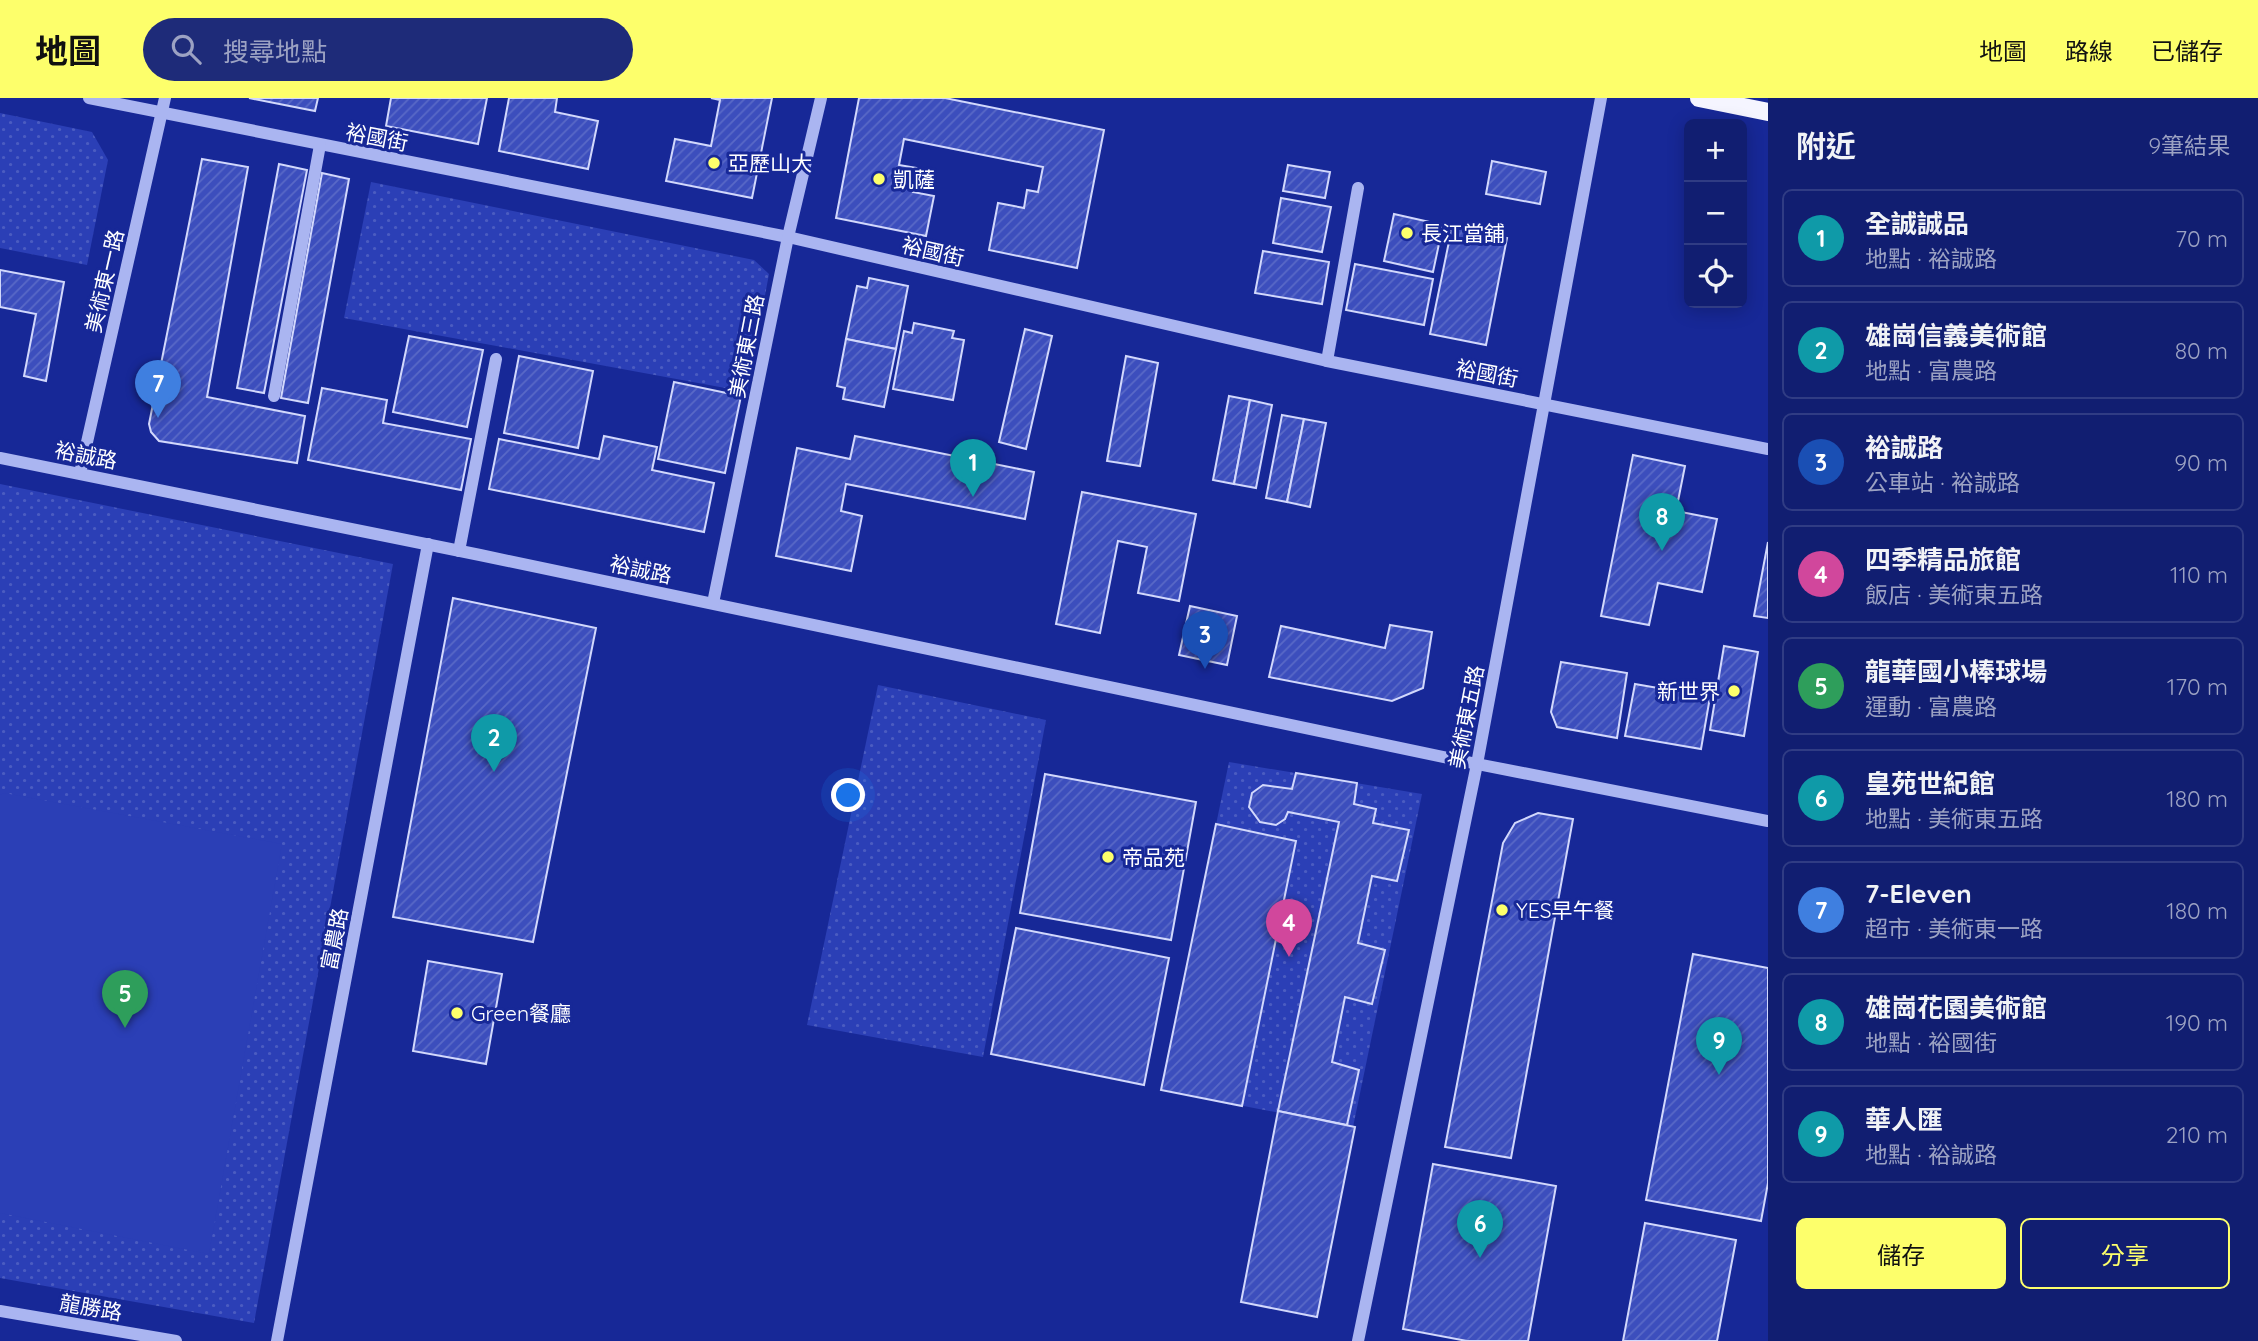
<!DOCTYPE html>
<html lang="zh-TW">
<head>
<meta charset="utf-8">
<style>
  :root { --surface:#111e71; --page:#1e2b79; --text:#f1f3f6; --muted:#9ca2c3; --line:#303c84; --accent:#fdff6b }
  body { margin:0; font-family:Quicksand,"Noto Sans TC",sans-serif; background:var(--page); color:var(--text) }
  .controls { position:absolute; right:21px; top:21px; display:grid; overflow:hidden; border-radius:10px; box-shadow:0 4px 18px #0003 }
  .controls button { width:63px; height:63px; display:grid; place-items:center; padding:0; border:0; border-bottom:2px solid var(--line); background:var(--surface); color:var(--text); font:35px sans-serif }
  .you { position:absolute; left:849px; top:698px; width:24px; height:24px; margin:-18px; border:5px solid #fff; border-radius:50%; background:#1a73e8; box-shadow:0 0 0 10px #1a73e833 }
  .badge { display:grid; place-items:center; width:46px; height:46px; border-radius:50%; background:var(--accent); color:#fff; font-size:23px; font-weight:700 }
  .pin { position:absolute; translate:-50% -58px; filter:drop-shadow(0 2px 4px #0008) }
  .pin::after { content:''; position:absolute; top:37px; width:24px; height:21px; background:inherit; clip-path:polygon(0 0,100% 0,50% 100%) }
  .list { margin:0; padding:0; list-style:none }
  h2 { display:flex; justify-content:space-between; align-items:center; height:91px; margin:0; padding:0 28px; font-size:30px }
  h2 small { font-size:23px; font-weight:400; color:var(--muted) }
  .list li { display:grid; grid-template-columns:46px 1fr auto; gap:21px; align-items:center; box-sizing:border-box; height:98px; margin:0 14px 14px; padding:0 14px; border:2px solid var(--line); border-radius:10px }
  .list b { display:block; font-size:26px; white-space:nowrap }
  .list p { margin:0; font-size:23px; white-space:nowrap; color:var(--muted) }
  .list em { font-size:23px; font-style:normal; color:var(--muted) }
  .actions { display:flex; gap:14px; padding:21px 28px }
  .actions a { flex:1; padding:16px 0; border:2px solid var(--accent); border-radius:10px; text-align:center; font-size:24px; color:var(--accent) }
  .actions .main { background:var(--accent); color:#111 }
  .icon { flex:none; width:38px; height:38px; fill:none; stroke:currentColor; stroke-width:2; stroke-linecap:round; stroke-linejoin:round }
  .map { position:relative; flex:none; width:1768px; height:1243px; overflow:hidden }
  header { display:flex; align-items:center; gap:42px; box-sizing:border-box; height:98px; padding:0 35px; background:var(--accent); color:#111 }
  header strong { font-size:33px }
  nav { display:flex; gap:38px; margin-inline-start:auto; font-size:24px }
  .search { width:490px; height:63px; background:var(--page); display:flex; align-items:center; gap:18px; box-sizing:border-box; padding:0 24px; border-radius:38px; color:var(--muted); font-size:26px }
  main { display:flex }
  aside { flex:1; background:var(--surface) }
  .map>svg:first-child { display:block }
  .green { fill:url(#green-dots) }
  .pitch { fill:#2b3fb6 }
  .building { fill:url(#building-hatch); stroke:#d2d8fc; stroke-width:2 }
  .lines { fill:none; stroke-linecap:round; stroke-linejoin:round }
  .minor { stroke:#aab5f1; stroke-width:12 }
  .major { stroke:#f5f5ff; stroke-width:18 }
  .poi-dot { fill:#fdff6b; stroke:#172897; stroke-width:2.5 }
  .labels { text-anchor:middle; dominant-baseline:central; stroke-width:6; stroke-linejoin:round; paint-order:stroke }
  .street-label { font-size:21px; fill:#fff; stroke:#172897 }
  .poi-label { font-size:21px; fill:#fff; stroke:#172897; text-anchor:start }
</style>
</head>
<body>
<header>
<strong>地圖</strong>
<div class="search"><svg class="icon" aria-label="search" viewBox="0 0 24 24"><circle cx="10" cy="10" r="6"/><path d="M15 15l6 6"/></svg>搜尋地點</div>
<nav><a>地圖</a><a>路線</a><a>已儲存</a></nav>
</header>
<main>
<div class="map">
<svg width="1768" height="1243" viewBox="0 0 1768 1243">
  <defs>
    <pattern id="green-dots" width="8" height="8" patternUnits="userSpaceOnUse" patternTransform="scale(1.75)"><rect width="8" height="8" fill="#2b3fb6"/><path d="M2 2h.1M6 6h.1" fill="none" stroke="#4b5cc1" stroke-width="1.8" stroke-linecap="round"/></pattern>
    <pattern id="building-hatch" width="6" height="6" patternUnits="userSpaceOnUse" patternTransform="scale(1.75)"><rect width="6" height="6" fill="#3c4ebd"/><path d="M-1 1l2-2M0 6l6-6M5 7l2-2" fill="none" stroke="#5969c7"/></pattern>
  </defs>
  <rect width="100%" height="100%" fill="#172897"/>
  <g class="green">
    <path d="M0 15 92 34 108 62 87 167 0 150Z"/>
    <path d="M371 84 754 162 769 176 747 294 344 220Z"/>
    <path d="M0 386 393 466 254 1225 0 1180Z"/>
    <path d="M878 587 1046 622 983 959 807 927Z"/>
    <path d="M1229 664 1422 696 1353 1029 1161 992Z"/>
  </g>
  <path class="pitch" d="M4 695 282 746 209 1156 0 1115V697Z"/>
  <g class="building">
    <path d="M249 0H318L315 13Z"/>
    <path d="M391 0H487L478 46 386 28Z"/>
    <path d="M509 0H557L555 14 598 23 588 71 499 53Z"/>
    <path d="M711 0H772L752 100 666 83 675 41 711 48 720 2Z"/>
    <path d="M859 0H945L1104 32 1077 170 989 152 998 105 1024 110 1027 92 1038 94 1043 69 904 41 899 67 917 70 913 94 934 98 926 138 836 120Z"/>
    <path d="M202 61 248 69 207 299 305 318 297 365 159 343 151 334 149 326Z"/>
    <path d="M1492 63 1546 74 1540 106 1486 96Z"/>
    <path d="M279 66 307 72 264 295 237 290Z"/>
    <path d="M1288 67 1330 74 1325 100 1283 93Z"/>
    <path d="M322 75 349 81 308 305 281 300Z"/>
    <path d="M1281 100 1331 109 1322 154 1273 145Z"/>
    <path d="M1394 116 1443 127 1433 174 1384 163Z"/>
    <path d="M1452 129 1507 140 1486 247 1430 236Z"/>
    <path d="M1263 153 1329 164 1322 206 1255 195Z"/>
    <path d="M1355 166 1433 181 1424 227 1346 212Z"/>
    <path d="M0 172 64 184 46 283 24 278 36 216 0 209Z"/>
    <path d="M869 180 908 188 896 251 846 241 857 188 867 190Z"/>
    <path d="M914 225 954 233 952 240 964 242 953 302 893 291 904 233 912 235Z"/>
    <path d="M1025 231 1052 238 1026 351 999 344Z"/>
    <path d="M409 238 483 252 467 329 393 314Z"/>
    <path d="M846 241 896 251 884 309 843 301 845 290 837 288Z"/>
    <path d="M519 258 593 273 578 350 504 335Z"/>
    <path d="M1126 258 1158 265 1140 368 1107 363Z"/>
    <path d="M674 284 741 298 725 375 658 361Z"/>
    <path d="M322 290 387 302 383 325 471 341 461 392 308 362Z"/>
    <path d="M1229 298 1250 302 1234 386 1213 382Z"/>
    <path d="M1250 302 1272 307 1256 390 1234 386Z"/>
    <path d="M1282 317 1304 321 1287 404 1266 400Z"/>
    <path d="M1304 321 1326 325 1310 409 1287 404Z"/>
    <path d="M604 338 657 349 652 372 714 385 704 434 489 391 499 341 599 361Z"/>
    <path d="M855 338 1034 374 1025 421 846 386 841 413 862 418 851 473 776 458 797 350 850 361Z"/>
    <path d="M1633 357 1685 368 1676 413 1717 421 1702 494 1658 485 1649 527 1601 518Z"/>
    <path d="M1082 394 1196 416 1179 503 1138 495 1147 449 1118 443 1100 535 1056 526Z"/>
    <path d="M1768 444V520L1754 518Z"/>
    <path d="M453 500 596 530 533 844 393 819Z"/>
    <path d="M1190 508 1237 518 1227 567 1179 557Z"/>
    <path d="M1390 527 1432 534 1423 590 1392 603 1269 579 1281 528 1385 550Z"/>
    <path d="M1724 548 1758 554 1744 638 1710 632Z"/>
    <path d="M1561 564 1627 575 1617 640 1557 629 1551 614Z"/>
    <path d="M1635 586 1710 599 1701 651 1625 638Z"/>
    <path d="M1296 675 1357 685 1354 706 1376 711 1373 725 1409 732 1397 783 1372 778 1358 845 1385 852 1372 906 1345 899 1332 964 1359 972 1347 1027 1278 1013 1339 724 1288 714 1285 721 1276 727 1260 724 1249 709 1252 695 1263 687 1292 691Z"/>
    <path d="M1045 676 1196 704 1171 842 1020 815Z"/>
    <path d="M1538 715 1573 721 1511 1060 1445 1049 1503 745 1515 725Z"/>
    <path d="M1216 726 1296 743 1242 1008 1161 992Z"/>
    <path d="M1016 830 1169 860 1144 987 991 956Z"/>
    <path d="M1693 856 1768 870V1085L1761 1123 1646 1102Z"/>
    <path d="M428 863 502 876 486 966 413 953Z"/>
    <path d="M1278 1013 1355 1029 1317 1219 1241 1204Z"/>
    <path d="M1433 1066 1556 1088 1528 1243H1467L1403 1231Z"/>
    <path d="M1645 1125 1736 1142 1717 1243H1623Z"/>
  </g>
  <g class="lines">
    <g class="minor">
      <path d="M89 0 788 139 1327 263 1768 351"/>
      <path d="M1327 263 1358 90"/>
      <path d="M274 298 320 47"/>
      <path d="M0 360 480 457 1477 666 1768 723"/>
      <path d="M80 375 165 0"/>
      <path d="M459 453 496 261"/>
      <path d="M713 505 788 139 821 0"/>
      <path d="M0 1213 176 1243"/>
      <path d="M277 1243 428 446"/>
      <path d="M1358 1243 1477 666 1601 0"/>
    </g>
    <path class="major" d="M1699 0 1768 14"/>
  </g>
  <g class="poi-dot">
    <circle cx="714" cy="65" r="7"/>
    <circle cx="879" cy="81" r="7"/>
    <circle cx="1407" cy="135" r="7"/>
    <circle cx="1734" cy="593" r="7"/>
    <circle cx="1108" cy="759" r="7"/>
    <circle cx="1502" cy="812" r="7"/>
    <circle cx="457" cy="915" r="7"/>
  </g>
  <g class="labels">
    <g class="street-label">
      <text transform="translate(377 39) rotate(11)">裕國街</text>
      <text transform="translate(933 153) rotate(13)">裕國街</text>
      <text transform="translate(104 183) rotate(-77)">美術東一路</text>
      <text transform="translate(746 248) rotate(-79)">美術東三路</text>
      <text transform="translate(1487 275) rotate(11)">裕國街</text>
      <text transform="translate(86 357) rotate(11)">裕誠路</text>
      <text transform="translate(641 471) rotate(12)">裕誠路</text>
      <text transform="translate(1466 619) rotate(-79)">美術東五路</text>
      <text transform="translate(334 841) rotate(-79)">富農路</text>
      <text transform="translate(91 1209) rotate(10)">龍勝路</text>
    </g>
    <g class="poi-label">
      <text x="728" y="65">亞歷山大</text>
      <text x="893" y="81">凱薩</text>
      <text x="1421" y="135">長江當舖</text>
      <text x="1720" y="593" text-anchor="end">新世界</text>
      <text x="1122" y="759">帝品苑</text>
      <text x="1516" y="812">YES早午餐</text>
      <text x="471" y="915">Green餐廳</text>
    </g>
  </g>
</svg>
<div class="controls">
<button>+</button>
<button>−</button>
<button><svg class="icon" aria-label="locate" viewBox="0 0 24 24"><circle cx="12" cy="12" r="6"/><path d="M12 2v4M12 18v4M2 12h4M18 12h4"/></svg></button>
</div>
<div class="you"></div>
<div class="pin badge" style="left:973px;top:399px;background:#0f9aa8">1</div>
<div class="pin badge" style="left:494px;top:674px;background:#0f9aa8">2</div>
<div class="pin badge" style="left:1205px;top:571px;background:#1a4fb4">3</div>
<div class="pin badge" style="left:1289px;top:859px;background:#d1479c">4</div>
<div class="pin badge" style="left:125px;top:930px;background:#2e9e5b">5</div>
<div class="pin badge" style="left:1480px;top:1160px;background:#0f9aa8">6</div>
<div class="pin badge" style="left:158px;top:320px;background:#3f7fe0">7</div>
<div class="pin badge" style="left:1662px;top:453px;background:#0f9aa8">8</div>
<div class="pin badge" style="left:1719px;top:977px;background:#0f9aa8">9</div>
</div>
<aside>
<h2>附近<small>9筆結果</small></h2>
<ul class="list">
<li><span class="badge" style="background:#0f9aa8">1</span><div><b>全誠誠品</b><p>地點 · 裕誠路</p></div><em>70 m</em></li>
<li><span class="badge" style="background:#0f9aa8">2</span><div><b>雄崗信義美術館</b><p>地點 · 富農路</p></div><em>80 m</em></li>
<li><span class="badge" style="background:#1a4fb4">3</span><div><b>裕誠路</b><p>公車站 · 裕誠路</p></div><em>90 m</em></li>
<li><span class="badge" style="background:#d1479c">4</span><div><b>四季精品旅館</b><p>飯店 · 美術東五路</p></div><em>110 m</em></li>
<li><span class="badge" style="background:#2e9e5b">5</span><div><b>龍華國小棒球場</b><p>運動 · 富農路</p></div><em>170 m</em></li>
<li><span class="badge" style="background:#0f9aa8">6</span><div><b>皇苑世紀館</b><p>地點 · 美術東五路</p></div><em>180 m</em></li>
<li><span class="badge" style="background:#3f7fe0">7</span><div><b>7-Eleven</b><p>超市 · 美術東一路</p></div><em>180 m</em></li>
<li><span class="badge" style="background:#0f9aa8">8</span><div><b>雄崗花園美術館</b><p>地點 · 裕國街</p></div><em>190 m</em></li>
<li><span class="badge" style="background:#0f9aa8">9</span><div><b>華人匯</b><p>地點 · 裕誠路</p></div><em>210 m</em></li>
</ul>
<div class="actions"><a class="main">儲存</a><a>分享</a></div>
</aside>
</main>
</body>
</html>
